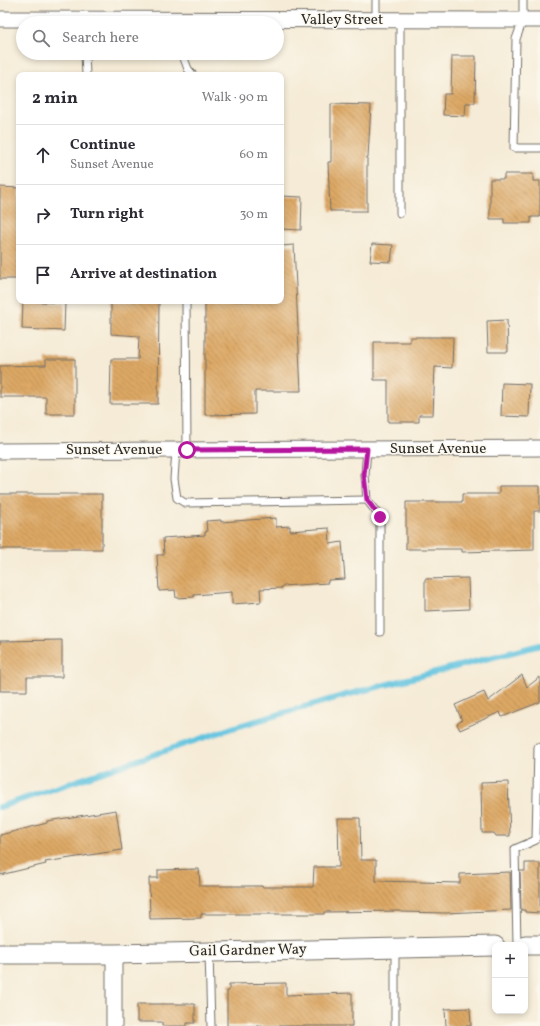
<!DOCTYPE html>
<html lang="en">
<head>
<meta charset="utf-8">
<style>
  :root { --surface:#fff; --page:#f2f2f3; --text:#2b2b33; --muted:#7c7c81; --line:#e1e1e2 }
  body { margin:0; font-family:Vollkorn,serif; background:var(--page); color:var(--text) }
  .controls { position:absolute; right:12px; bottom:12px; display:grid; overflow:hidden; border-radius:8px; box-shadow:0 2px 6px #0003 }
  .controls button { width:36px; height:36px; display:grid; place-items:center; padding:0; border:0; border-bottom:1px solid var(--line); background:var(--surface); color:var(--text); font:20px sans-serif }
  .stop { position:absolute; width:12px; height:12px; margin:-9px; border:3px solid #b5179e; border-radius:50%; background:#fff }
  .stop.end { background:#b5179e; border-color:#fff; box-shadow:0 1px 4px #0008 }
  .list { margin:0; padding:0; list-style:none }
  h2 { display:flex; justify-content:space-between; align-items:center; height:52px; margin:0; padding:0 16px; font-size:17px }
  h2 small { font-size:13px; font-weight:400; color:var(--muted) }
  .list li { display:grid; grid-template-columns:26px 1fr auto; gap:12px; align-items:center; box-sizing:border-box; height:60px; padding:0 16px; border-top:1px solid var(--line) }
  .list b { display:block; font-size:15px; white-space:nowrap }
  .list p { margin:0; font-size:13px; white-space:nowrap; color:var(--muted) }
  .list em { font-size:13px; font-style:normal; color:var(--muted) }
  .icon { flex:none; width:22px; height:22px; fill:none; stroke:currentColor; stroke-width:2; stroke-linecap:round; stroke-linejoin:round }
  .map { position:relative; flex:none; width:540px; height:1026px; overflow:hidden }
  .search { position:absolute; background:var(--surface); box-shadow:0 2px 6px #0003; left:16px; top:16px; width:268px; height:44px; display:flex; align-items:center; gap:10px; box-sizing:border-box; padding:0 14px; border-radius:22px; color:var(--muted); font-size:15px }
  .panel { position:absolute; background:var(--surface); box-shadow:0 2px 6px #0003; left:16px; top:72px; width:268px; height:232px; border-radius:8px }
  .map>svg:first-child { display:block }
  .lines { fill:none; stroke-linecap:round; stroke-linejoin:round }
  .stream { stroke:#61c3df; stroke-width:6 }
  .building { fill:url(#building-back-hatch) }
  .service-casing { stroke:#726e67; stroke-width:9 }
  .minor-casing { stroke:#726e67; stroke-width:17 }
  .tertiary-casing { stroke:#726e67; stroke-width:21 }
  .service { stroke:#fff; stroke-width:7 }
  .minor { stroke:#fff; stroke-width:15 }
  .tertiary { stroke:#fff; stroke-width:19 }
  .route { stroke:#b5179e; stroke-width:5 }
  .labels { text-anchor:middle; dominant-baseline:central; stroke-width:3; stroke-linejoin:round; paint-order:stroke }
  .street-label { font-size:15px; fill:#2b2b2b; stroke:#fbf7ec }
</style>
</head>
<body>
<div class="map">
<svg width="540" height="1026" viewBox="0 0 540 1026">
  <defs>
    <pattern id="building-back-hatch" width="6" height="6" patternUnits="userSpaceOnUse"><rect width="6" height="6" fill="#dda865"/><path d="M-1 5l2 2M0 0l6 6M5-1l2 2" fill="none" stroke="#b38953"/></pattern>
  </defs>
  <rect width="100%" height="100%" fill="#fbf7ec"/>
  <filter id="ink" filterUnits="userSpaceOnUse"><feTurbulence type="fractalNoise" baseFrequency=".025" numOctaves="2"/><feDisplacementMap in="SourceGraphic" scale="8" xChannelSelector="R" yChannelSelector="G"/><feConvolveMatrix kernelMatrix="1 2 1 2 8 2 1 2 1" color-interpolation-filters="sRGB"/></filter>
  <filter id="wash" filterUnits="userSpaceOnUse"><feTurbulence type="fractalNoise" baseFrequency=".012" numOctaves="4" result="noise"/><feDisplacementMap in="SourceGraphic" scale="16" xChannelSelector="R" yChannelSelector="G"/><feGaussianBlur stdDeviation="0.9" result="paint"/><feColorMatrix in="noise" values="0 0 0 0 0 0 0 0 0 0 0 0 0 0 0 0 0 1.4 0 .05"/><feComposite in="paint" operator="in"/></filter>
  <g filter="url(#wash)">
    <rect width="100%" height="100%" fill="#f5ebd6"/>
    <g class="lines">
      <path class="stream" d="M0 807 232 728 346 695 540 645"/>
    </g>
    <g id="blocks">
      <g class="building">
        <path d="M452 56H476L475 103H466L465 116 443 115 444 94H451Z"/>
        <path d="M331 104 371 105 368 157H367V211H330L328 162H331Z"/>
        <path d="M504 174H533V181H540V217H531V223H504V219H490V179H504Z"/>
        <path d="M0 187 19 188V279H0Z"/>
        <path d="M281 196 302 197 301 230 281 229Z"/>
        <path d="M372 244 393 245 391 262 370 261Z"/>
        <path d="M294 245 301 391H255V414L205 415V301H281V246Z"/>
        <path d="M23 301 65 303 64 331 22 329Z"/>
        <path d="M111 301H159L158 404H110L111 359H138L139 336 111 334Z"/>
        <path d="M507 320 508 352H488L487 321Z"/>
        <path d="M410 337H453L452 368 435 367 433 415H419V422H388V380H374V342H410Z"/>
        <path d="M46 359H75V414H46V397H0V366L46 365Z"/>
        <path d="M502 383 530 384 529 417 501 416Z"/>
        <path d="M499 486H540V511H534V550L462 552V549H406V502H462V494H499Z"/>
        <rect x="0" y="494" width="102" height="55"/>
        <path d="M276 518V527L290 526V531L329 528 330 544 342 542 345 579 328 580V583L282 586V588L260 589 261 602 232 604V592L194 595V597L176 598 175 590 159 591 157 555H164L163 538 205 535V532H207L206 521 221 520V522Z"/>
        <path d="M468 578 469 609 425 611V579Z"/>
        <path d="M62 640V677H27V691H0V641Z"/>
        <path d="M522 675 527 687 540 677V702L502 717 500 712 460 730 457 724 462 720 455 705 484 692 488 701Z"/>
        <path d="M508 782 510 836H496L494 833H482L481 783Z"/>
        <path d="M116 810 122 850 45 862 46 864 0 875V835L47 823V821Z"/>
        <path d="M338 818H360L361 860H376V881L460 883V874L510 872 511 910 446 913 401 912V911L324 912V914H201V918L150 919 149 878H158V870L199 869 200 886H262V887H313L314 867H339Z"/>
        <path d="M525 863H540V913L525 912V910H521L520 871H525Z"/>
        <path d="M286 983V995L352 993V1026H227V991H229V984Z"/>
        <path d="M137 1004H195V1023H187V1026H162V1022H137Z"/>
        <path d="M470 1008 471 1026H446L445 1009Z"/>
      </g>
    </g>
  </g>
  <g filter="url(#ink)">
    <use href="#blocks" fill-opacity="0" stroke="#726e67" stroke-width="1"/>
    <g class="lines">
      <defs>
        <g id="service">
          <path d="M523 0V20L516 39 514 148H540"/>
          <path d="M376 20V0"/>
          <path d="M85 53 86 75"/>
          <path d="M182 53 188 69 193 75"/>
          <path d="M400 213V20"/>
          <path d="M186 301 187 450"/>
          <path d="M367 449 365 475 367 500 380 517V632"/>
          <path d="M176 450 174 479 177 498 185 503 367 500"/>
          <path d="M517 945 515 849 536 840 538 747"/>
          <path d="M209 952 211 1026"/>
          <path d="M395 1026V950"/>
        </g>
        <g id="minor">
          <path d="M0 19 540 20"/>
          <path d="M0 451 540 448"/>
          <path d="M114 1026V954"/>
        </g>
        <g id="tertiary">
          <path d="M525 945H540"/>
          <path d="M0 954H114L495 946"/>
        </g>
      </defs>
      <use href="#service" class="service-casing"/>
      <use href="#minor" class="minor-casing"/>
      <use href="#tertiary" class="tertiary-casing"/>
      <use href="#service" class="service"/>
      <use href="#minor" class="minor"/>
      <use href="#tertiary" class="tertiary"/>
    </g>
  </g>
  <g class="lines" filter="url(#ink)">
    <path class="route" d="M187 450 367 449 364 475 367 500 380 517"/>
  </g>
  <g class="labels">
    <g class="street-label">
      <text x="342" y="20">Valley Street</text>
      <text x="438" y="449">Sunset Avenue</text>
      <text x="114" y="450">Sunset Avenue</text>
      <text transform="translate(248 951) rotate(-1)">Gail Gardner Way</text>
    </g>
  </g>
</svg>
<div class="controls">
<button>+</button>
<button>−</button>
</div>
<div class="stop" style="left:187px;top:450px"></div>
<div class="stop end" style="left:380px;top:517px"></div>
<div class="search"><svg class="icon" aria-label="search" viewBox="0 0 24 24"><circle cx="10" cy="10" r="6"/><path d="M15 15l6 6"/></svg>Search here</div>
<section class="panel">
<h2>2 min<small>Walk · 90 m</small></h2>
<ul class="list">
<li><svg class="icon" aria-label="ahead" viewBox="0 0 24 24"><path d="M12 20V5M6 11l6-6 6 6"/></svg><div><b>Continue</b><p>Sunset Avenue</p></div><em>60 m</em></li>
<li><svg class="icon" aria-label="right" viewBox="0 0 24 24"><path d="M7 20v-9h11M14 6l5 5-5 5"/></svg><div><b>Turn right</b></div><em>30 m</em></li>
<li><svg class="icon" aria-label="arrive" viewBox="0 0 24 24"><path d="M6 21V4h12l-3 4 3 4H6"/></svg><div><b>Arrive at destination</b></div></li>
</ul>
</section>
</div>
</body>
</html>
